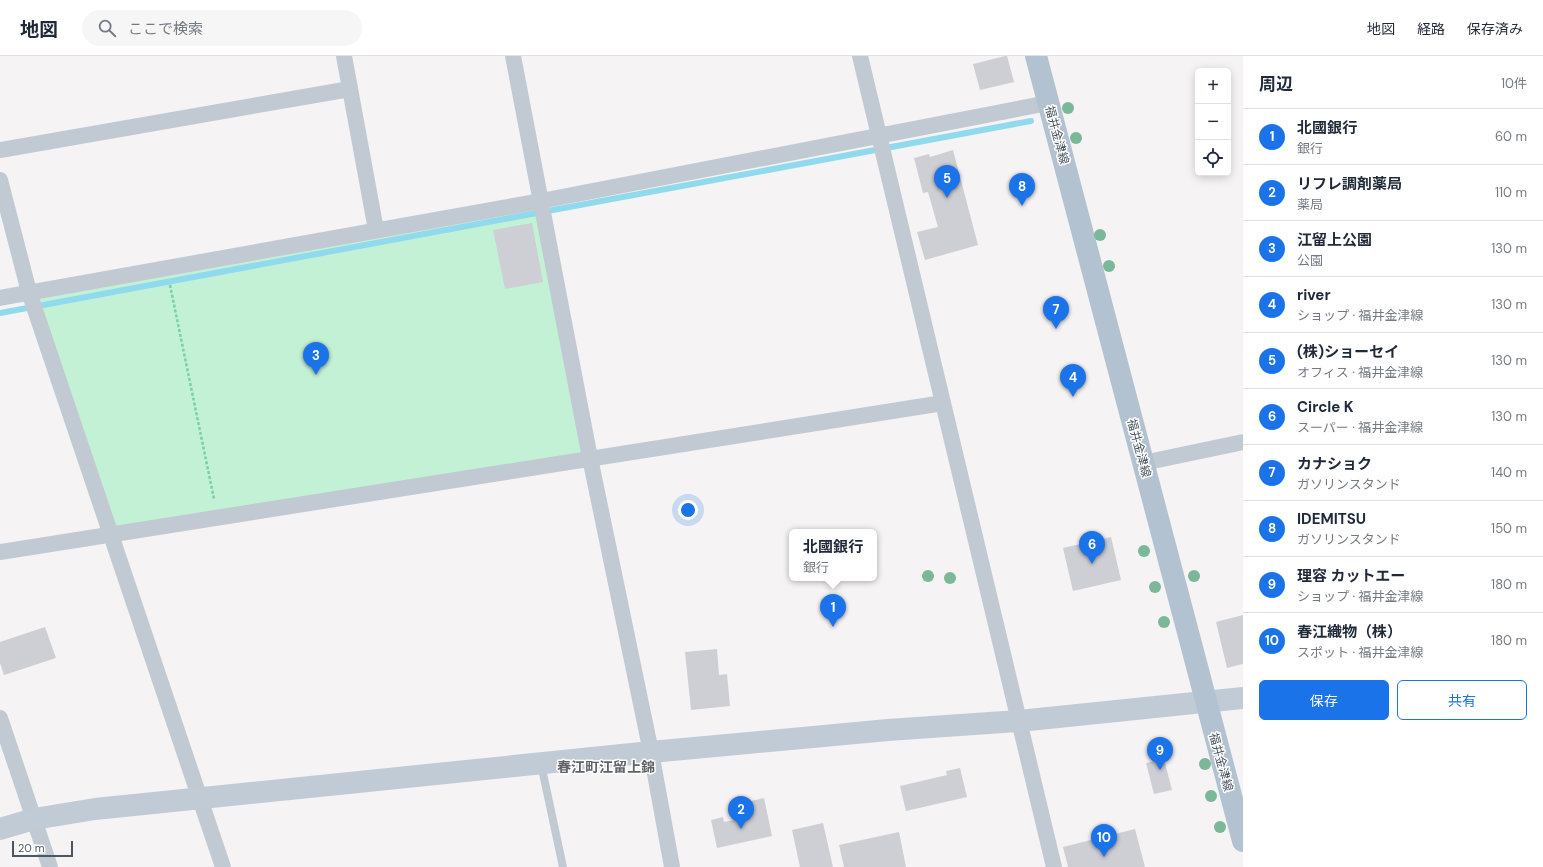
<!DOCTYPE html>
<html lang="ja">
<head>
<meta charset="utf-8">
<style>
  :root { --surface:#fff; --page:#f6f6f7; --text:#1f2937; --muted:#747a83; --line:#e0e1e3; --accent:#1a73e8 }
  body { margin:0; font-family:"DM Sans","Noto Sans JP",sans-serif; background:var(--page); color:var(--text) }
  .controls { position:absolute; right:12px; top:12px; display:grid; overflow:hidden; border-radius:6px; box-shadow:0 2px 10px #0003 }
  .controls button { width:36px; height:36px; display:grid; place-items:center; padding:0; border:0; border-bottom:1px solid var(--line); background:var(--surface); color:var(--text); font:20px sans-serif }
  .scale { position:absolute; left:12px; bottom:10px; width:61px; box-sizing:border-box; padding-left:4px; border:2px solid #4a5661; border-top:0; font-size:11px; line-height:14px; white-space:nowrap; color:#4a5661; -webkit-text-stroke:3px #fff; paint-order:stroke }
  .you { position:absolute; left:688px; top:454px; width:14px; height:14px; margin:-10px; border:3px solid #fff; border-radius:50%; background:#1a73e8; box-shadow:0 0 0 6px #1a73e833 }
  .badge { display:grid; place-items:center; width:26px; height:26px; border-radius:50%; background:var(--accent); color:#fff; font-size:13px; font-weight:700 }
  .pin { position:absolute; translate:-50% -33px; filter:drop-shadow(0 1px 2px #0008) }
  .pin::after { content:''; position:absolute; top:21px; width:14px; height:12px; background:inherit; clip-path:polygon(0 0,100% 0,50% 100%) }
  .popup { position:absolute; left:789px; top:473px; width:88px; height:52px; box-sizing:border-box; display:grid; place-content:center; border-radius:6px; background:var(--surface); filter:drop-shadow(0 1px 3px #0005); font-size:13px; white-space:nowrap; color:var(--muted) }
  .popup b { font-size:15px; color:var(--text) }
  .popup::after { content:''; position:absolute; left:50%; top:100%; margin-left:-8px; border:8px solid transparent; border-top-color:var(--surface) }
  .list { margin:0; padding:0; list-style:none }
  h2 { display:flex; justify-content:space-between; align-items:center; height:52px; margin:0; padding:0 16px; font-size:17px }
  h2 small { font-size:13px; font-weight:400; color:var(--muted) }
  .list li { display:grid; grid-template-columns:26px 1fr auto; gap:12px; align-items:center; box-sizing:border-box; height:56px; padding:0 16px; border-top:1px solid var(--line) }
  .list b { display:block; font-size:15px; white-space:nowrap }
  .list p { margin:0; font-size:13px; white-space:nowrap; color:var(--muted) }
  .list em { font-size:13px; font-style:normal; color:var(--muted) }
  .actions { display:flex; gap:8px; padding:12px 16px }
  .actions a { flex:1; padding:9px 0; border:1px solid var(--accent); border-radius:6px; text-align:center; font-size:14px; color:var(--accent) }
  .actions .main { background:var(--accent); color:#fff }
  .icon { flex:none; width:22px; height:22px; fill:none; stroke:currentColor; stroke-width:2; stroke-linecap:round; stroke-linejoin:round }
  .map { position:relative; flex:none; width:1243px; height:811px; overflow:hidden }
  header { display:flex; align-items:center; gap:24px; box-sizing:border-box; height:56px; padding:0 20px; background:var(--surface); border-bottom:1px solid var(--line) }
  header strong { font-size:19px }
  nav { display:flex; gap:22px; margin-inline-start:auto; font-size:14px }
  .search { width:280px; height:36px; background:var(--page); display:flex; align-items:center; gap:10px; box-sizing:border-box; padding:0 14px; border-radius:22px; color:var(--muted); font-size:15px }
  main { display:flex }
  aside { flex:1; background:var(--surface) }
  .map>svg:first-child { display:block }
  .green { fill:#c3f1d5 }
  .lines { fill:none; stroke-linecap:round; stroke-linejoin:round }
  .stream { stroke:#90daee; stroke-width:6 }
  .building { fill:#cdcfd5 }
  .path { stroke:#7ad0a6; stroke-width:2.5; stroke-dasharray:3 2; stroke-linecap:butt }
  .lane { stroke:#c1cad2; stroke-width:8 }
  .street { stroke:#c1cad2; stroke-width:16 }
  .secondary { stroke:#c1cbd6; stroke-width:22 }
  .primary { stroke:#b3c2d1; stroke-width:22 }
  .tree { fill:#7bb799 }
  .labels { text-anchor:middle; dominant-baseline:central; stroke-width:3; stroke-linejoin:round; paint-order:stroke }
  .street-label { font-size:12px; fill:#4a5661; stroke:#fff }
  .quarter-label { font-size:14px; font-weight:bold; fill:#5f6368; stroke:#fff }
</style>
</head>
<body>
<header>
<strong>地図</strong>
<div class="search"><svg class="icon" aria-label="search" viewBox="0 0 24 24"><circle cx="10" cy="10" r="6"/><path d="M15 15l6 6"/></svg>ここで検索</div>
<nav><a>地図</a><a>経路</a><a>保存済み</a></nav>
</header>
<main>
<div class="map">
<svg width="1243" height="811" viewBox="0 0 1243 811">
  <rect width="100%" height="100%" fill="#f5f3f3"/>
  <path class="green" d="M541 145 590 402 110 479 29 236Z"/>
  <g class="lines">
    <path class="stream" d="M0 257 1031 65"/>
  </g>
  <g class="building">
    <path d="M1005 0H1007L1014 26 980 34 973 8Z"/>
    <path d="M953 94 978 189 925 204 917 176 938 171 928 136 923 137 914 102 929 98 930 101Z"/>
    <path d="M532 167 543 226 505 233 493 174Z"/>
    <path d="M1111 481 1121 524 1073 535 1063 492Z"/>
    <path d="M1243 559V608L1227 612 1216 566Z"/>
    <path d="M45 571 56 602 4 619 0 607V586Z"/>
    <path d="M717 593 719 619 727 618 730 650 691 654 685 596Z"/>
    <path d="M1164 703 1172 734 1154 738 1146 707Z"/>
    <path d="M960 712 967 741 906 755 900 730 947 719 946 715Z"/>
    <path d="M764 742 772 780 717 792 711 764 723 761 724 766 751 761 747 746Z"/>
    <path d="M823 767 833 811H800L792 774Z"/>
    <path d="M1135 773 1145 811H1068L1063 791Z"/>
    <path d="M899 776 906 811H844L839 789Z"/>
  </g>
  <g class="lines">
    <path class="path" d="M170 229 214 443"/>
    <path class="lane" d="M541 708 563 811"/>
    <g class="street">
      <path d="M344 0 376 174"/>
      <path d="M513 0 590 402 651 696 672 811"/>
      <path d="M860 0 1054 811"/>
      <path d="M0 94 350 33"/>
      <path d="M0 124 29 236 223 811"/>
      <path d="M0 242 541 145 1048 47"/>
      <path d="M1143 407 1243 386"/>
      <path d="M0 496 943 347"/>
      <path d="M0 662 50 811"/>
    </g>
    <path class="secondary" d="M0 773 34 763 95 753 651 696 888 674 1019 665 1243 642"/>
    <path class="primary" d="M1036 0 1243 785"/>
  </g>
  <g class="tree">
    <circle cx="1068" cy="52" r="6"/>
    <circle cx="1076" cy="82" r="6"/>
    <circle cx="1100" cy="179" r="6"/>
    <circle cx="1109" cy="210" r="6"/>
    <circle cx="1144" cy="495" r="6"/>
    <circle cx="928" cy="520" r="6"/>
    <circle cx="1194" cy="520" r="6"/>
    <circle cx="950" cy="522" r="6"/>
    <circle cx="1155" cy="531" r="6"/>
    <circle cx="1164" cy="566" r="6"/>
    <circle cx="1205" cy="708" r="6"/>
    <circle cx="1211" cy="740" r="6"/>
    <circle cx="1220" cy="771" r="6"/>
  </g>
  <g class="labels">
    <g class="street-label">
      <text transform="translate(1057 79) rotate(75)">福井金津線</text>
      <text transform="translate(1139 392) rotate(75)">福井金津線</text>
      <text transform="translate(1221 706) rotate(75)">福井金津線</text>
    </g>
    <g class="quarter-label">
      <text x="606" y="711">春江町江留上錦</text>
    </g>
  </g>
</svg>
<div class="controls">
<button>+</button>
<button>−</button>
<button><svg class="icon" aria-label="locate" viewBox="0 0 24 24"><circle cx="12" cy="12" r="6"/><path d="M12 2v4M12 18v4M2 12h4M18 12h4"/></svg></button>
</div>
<div class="scale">20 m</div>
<div class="you"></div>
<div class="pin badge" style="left:833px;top:571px">1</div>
<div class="popup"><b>北國銀行</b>銀行</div>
<div class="pin badge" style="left:741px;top:773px">2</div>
<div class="pin badge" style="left:316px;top:319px">3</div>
<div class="pin badge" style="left:1073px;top:341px">4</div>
<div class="pin badge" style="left:947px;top:142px">5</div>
<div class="pin badge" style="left:1092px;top:508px">6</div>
<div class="pin badge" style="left:1056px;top:273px">7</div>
<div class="pin badge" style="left:1022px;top:150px">8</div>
<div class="pin badge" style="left:1160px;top:714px">9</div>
<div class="pin badge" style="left:1104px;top:801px">10</div>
</div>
<aside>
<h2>周辺<small>10件</small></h2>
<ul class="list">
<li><span class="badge">1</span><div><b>北國銀行</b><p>銀行</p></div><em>60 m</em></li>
<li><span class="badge">2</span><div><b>リフレ調剤薬局</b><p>薬局</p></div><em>110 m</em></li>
<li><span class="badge">3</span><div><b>江留上公園</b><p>公園</p></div><em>130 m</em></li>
<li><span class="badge">4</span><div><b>river</b><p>ショップ · 福井金津線</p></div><em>130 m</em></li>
<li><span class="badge">5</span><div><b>(株)ショーセイ</b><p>オフィス · 福井金津線</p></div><em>130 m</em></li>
<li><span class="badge">6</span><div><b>Circle K</b><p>スーパー · 福井金津線</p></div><em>130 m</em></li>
<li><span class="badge">7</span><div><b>カナショク</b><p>ガソリンスタンド</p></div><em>140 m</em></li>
<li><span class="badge">8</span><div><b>IDEMITSU</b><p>ガソリンスタンド</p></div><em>150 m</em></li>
<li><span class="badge">9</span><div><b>理容 カットエー</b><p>ショップ · 福井金津線</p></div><em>180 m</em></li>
<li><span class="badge">10</span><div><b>春江織物（株）</b><p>スポット · 福井金津線</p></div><em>180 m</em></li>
</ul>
<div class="actions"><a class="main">保存</a><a>共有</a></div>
</aside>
</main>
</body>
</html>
